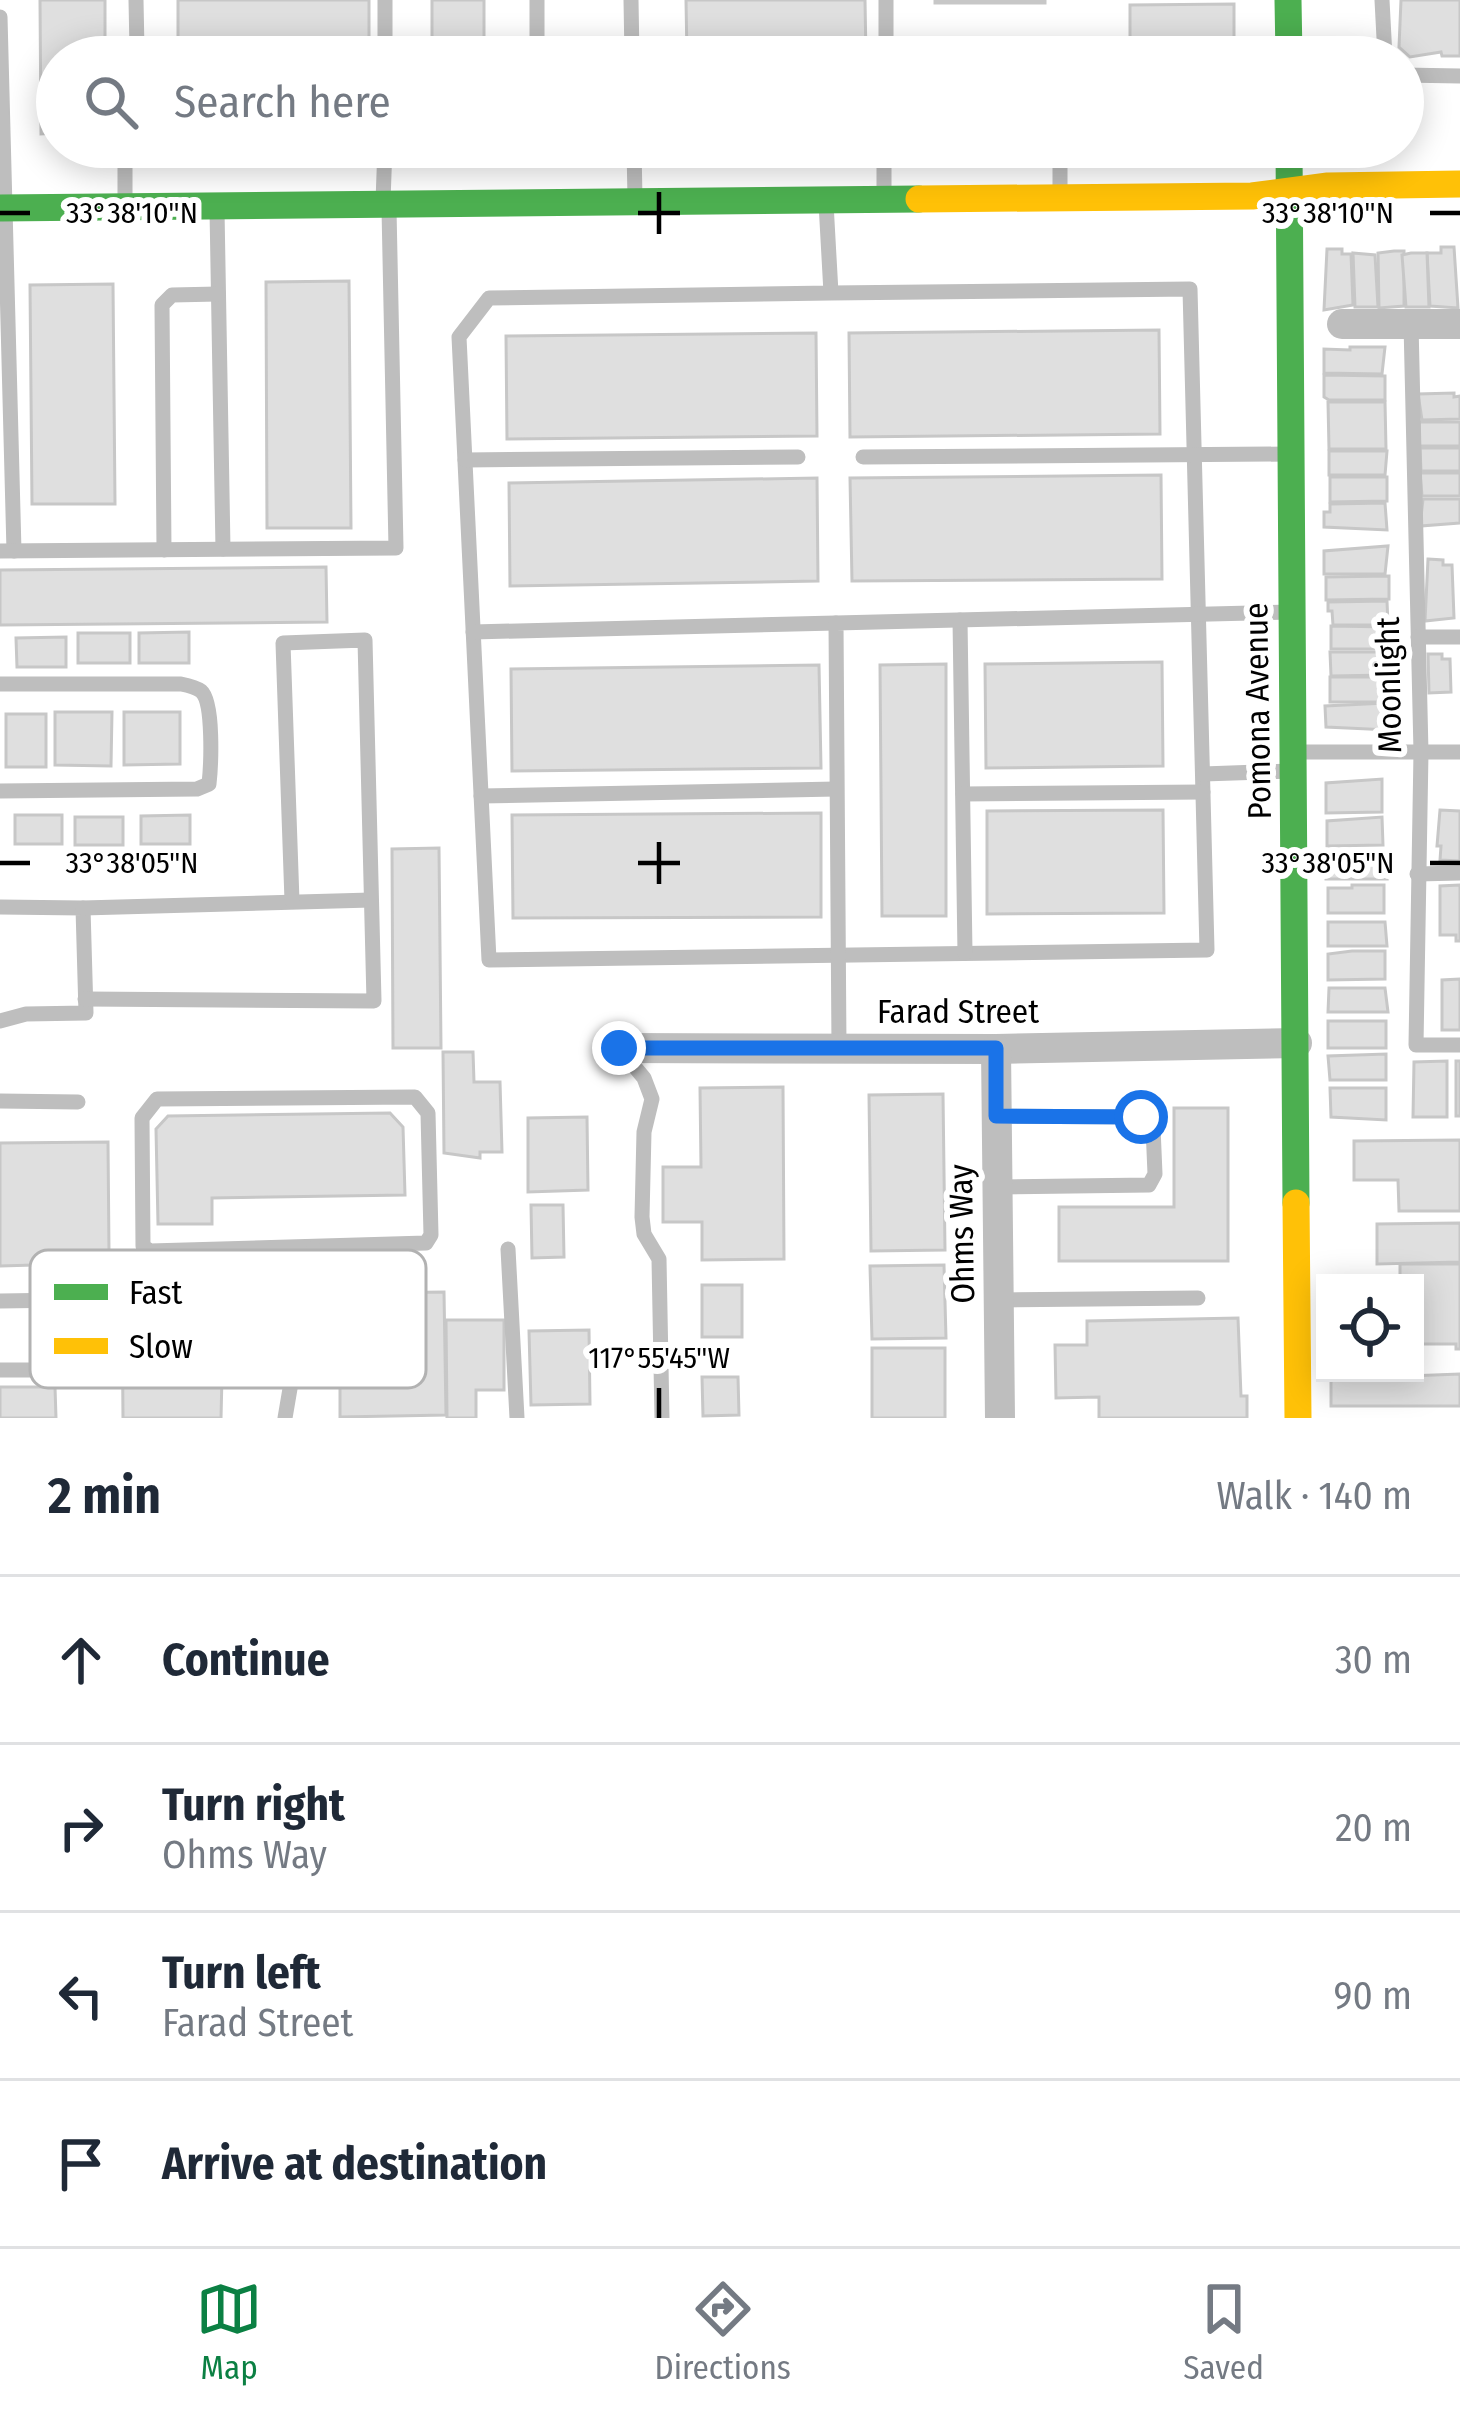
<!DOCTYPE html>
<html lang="en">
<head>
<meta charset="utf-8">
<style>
  :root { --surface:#fff; --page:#f6f6f7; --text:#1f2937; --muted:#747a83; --line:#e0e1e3; --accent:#0b8043 }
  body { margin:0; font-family:"Fira Sans Condensed",sans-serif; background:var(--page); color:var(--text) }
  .controls { position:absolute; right:36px; bottom:36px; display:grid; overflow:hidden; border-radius:0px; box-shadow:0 6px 30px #0003 }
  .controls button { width:108px; height:108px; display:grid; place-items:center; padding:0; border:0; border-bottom:3px solid var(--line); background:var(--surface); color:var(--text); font:60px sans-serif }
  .stop { position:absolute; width:36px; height:36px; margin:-27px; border:9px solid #1a73e8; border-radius:50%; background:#fff }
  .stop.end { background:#1a73e8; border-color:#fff; box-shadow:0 3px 12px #0008 }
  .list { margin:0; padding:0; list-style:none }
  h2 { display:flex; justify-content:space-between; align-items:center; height:156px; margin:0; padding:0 48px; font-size:51px }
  h2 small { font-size:39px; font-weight:400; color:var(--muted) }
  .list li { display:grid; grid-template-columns:78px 1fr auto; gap:36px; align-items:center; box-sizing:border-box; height:168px; padding:0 48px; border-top:3px solid var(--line) }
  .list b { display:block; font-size:45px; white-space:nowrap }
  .list p { margin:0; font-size:39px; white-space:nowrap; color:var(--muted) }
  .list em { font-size:39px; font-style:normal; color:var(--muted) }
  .icon { flex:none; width:66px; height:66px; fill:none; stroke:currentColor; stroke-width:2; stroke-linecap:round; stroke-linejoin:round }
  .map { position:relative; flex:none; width:1460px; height:1418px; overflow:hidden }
  .search { position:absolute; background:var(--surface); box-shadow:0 6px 30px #0003; left:36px; right:36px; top:36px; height:132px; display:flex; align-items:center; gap:30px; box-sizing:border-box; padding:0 42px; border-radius:66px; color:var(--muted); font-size:45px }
  .sheet { height:828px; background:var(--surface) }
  nav { display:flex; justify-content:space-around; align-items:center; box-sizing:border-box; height:168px; border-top:3px solid var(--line); background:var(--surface); font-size:33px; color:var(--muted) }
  nav a { display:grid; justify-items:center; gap:6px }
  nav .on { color:var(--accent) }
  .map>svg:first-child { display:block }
  .building { fill:#dfdfdf; stroke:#c7c7c7; stroke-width:3 }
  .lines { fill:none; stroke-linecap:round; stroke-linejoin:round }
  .lane { stroke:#bebebe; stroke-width:15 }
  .street { stroke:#bebebe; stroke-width:30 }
  .fast { stroke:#4caf50; stroke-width:27 }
  .slow { stroke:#ffc107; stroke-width:27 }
  .route { stroke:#1a73e8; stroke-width:15 }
  .ticks { fill:none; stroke:#000; stroke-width:4.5 }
  .labels { text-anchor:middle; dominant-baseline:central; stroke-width:12; stroke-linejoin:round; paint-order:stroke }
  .street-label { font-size:33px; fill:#000; stroke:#fff }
  .key { fill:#fff; stroke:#b2b2b2; stroke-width:3 }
  .key-label { font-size:33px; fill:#000 }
  .ticks-label { font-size:30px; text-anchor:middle; fill:#000; stroke:#fff; stroke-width:12; stroke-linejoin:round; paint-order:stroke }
</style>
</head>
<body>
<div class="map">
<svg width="1460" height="1418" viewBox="0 0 1460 1418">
  <rect width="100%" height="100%" fill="#fff"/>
  <g class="building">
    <path d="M40 0H105V57H57V133L41 134Z"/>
    <rect x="178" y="0" width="191" height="57"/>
    <rect x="432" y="0" width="52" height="57"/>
    <path d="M686 0H865L866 57H687Z"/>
    <rect x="935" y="0" width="110" height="3"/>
    <path d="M1401 0H1460V56H1442L1441 52 1410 57 1399 47Z"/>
    <path d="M1234 4V57H1112V40H1130V5Z"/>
    <path d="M432 147H466V161L432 162Z"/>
    <path d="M1441 247H1454L1458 308 1430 306 1427 253H1441Z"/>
    <path d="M1327 249H1342V254H1351L1353 305 1324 310Z"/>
    <path d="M1394 251H1404V306L1379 308 1378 253Z"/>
    <path d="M1353 253 1375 255 1378 307H1355Z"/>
    <path d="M1411 253H1427L1429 307H1406L1402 255Z"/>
    <path d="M349 281 351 528H267L266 282Z"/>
    <path d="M113 284 115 504H32L30 285Z"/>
    <path d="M1159 330 1160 434 850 437 849 333Z"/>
    <path d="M816 333 817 436 507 439 506 336Z"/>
    <path d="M1350 347H1385L1382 374 1324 373V349L1350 350Z"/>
    <path d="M1324 375 1385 376V400H1329L1324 397Z"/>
    <path d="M1454 393V397L1460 396V419L1422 420 1418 394Z"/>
    <path d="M1328 402H1385L1386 449H1329Z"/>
    <rect x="1419" y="422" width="41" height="24"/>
    <path d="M1420 448H1460V471H1421Z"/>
    <path d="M1329 451H1387L1385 475H1329Z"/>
    <path d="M1420 473H1460V496H1422Z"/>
    <path d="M1161 475 1162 579 852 581 850 478Z"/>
    <path d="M1330 477H1387V501L1330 502Z"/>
    <path d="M817 478 818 581 510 586 509 483Z"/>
    <path d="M1423 499H1460V523L1420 526Z"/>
    <path d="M1385 503 1387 530 1324 527V512H1330V504Z"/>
    <path d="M1388 546 1385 574H1324V551Z"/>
    <path d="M1428 559 1443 560V565H1452L1454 618 1425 621Z"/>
    <path d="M326 567 327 622 0 625V570Z"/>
    <path d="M1389 576V599L1326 600V577Z"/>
    <path d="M1387 601 1388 625H1333L1332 611H1328V602Z"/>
    <path d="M1331 626 1389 627V649H1331Z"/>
    <path d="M189 632V663H139V633Z"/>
    <rect x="78" y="633" width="52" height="30"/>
    <path d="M66 637V667H17L16 638Z"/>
    <path d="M1330 652H1389V669L1386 675 1331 676Z"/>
    <path d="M1428 654H1442V659H1450L1451 692 1429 693Z"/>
    <path d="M1162 662 1163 766 986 768 985 664Z"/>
    <path d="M946 664V916H882L880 665Z"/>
    <path d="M819 665 821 768 512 771 511 669Z"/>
    <rect x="1330" y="677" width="59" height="25"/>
    <path d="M1386 703 1389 730 1326 727 1325 706Z"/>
    <path d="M55 712H112L111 766 55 765Z"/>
    <path d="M124 712H180V764L124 765Z"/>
    <rect x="6" y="714" width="40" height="53"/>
    <path d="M1382 779V812L1326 813V783Z"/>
    <path d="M1163 810 1164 913 987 914V811Z"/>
    <path d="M1440 810 1460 811V861L1440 860 1441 846H1437Z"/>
    <path d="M821 813V917L513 918 512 815Z"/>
    <rect x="15" y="815" width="47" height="29"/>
    <path d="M190 815V844H141V816Z"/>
    <rect x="75" y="817" width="48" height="28"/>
    <path d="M1382 817 1383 845 1327 846V821Z"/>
    <path d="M439 848 441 1048H393L392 849Z"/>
    <path d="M1326 854H1383L1387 879H1326Z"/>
    <path d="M1352 885H1384V913H1328V888H1352Z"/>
    <path d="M1460 885V941H1456V935H1440V886Z"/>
    <path d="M1328 922H1385L1387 946H1328Z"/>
    <path d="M1352 951H1385V979L1328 980V954Z"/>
    <path d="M1460 979V1030H1442V980Z"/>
    <path d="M1329 988H1385L1388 1012H1328Z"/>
    <rect x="1328" y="1021" width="58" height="27"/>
    <path d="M443 1052H473L474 1082H500L502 1152H480V1158L444 1153Z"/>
    <path d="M1386 1054V1080H1330L1328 1056Z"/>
    <path d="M1447 1061V1117H1413L1414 1062Z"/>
    <rect x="1456" y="1061" width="4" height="55"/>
    <path d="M783 1087 784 1259 702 1260V1222H663V1167H701L700 1088Z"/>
    <path d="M1330 1088H1386V1120L1331 1117Z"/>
    <path d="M943 1094 945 1250 871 1251 869 1095Z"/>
    <path d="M1174 1108H1228V1261H1059V1207H1174Z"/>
    <path d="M390 1113 403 1127 405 1195 212 1198V1224H158L156 1129 168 1116Z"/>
    <path d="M587 1117 588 1190 528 1192V1118Z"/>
    <path d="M1460 1140V1211H1399L1398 1180H1354V1141Z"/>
    <path d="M108 1142 109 1252H103V1263L0 1266V1143Z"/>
    <path d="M531 1205H563L564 1257 532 1258Z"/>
    <path d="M1460 1223V1262L1377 1264V1224Z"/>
    <path d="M1400 1264H1460V1349H1456V1344H1415V1283H1400Z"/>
    <path d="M944 1265 946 1338 872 1339 870 1266Z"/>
    <rect x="702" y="1285" width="40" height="52"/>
    <path d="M444 1292 446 1415 340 1417V1373H360L359 1293Z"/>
    <path d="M246 1294 247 1335H223L221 1418H123L122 1295Z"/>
    <path d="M1238 1318 1241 1396H1247V1418H1099V1397L1056 1398 1055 1345H1087V1321Z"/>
    <path d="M446 1320H504V1390H476V1418H447Z"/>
    <path d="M589 1330 590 1404 531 1405 529 1331Z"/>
    <rect x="872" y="1348" width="73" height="70"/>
    <path d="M1460 1374V1406H1331V1379Z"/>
    <path d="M702 1377H738L739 1415 703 1416Z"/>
    <path d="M0 1387H55L56 1418H0Z"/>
  </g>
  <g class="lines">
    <g class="lane">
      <path d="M385 0V57"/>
      <path d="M537 0V57"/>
      <path d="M631 0 632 57"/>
      <path d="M886 0V57"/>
      <path d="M1382 0 1385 57"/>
      <path d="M0 17 14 551"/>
      <path d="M886 46 1046 45 1056 57"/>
      <path d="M132 57 137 50 136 0"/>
      <path d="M1403 75 1460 76"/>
      <path d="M634 147 635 199"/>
      <path d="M1060 147V192"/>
      <path d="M884 197V147"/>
      <path d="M383 201 385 147"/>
      <path d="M826 203 831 293 489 298 459 337 489 960 1207 950 1190 289 831 293"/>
      <path d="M125 204V147"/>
      <path d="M217 210 223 549"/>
      <path d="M1411 324 1421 752 1416 1045H1460"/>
      <path d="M863 457 1289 454"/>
      <path d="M465 460 798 457"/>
      <path d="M164 550 162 305 172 295 218 294"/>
      <path d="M0 551 396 548 389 209"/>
      <path d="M960 620 965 953"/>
      <path d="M473 632 836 623"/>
      <path d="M1418 637H1460"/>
      <path d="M0 684H181C186 685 197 688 201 691 214 702 211 766 209 784L197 789 0 791"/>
      <path d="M1298 752H1460"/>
      <path d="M1203 774 1290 771"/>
      <path d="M963 794 1203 792"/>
      <path d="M481 796 836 789"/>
      <path d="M1417 874 1460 873"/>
      <path d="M0 907 83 908 86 1013 26 1014 0 1021"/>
      <path d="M83 908 371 900"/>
      <path d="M85 999 374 1001 365 640 283 643 292 901"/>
      <path d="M619 1048 644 1078 652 1099 644 1132 642 1217 644 1234 659 1259 662 1418"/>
      <path d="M839 1048 836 623 1290 612"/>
      <path d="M415 1097 428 1113 431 1235 426 1243 150 1251 143 1246 142 1118 157 1099Z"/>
      <path d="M0 1101 78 1102"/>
      <path d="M996 1116 1140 1117 1153 1127 1155 1174 1149 1185 998 1187"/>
      <path d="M508 1249 517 1418"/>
      <path d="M999 1300 1198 1298"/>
      <path d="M0 1301 67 1300 87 1312 85 1363 69 1370H0"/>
      <path d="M285 1418 314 1248"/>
    </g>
    <g class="street">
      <path d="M1342 324H1460"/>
      <path d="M619 1048 996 1049 1297 1043"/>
      <path d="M996 1049 1000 1418"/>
    </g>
    <g class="fast">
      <path d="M1288 0 1289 57"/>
      <path d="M1289 147 1296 1203"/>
      <path d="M0 208 919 199"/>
    </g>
    <g class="slow">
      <path d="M919 199 1252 196 1328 186 1460 184"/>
      <path d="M1296 1203 1298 1418"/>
    </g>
  </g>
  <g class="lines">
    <path class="route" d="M619 1048H996V1116L1141 1117"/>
  </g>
  <path class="ticks" d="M659 192V234M0 213H30M638 213H680M1430 213H1460M659 842V884M0 863H30M638 863H680M1430 863H1460M659 1388V1418"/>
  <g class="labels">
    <g class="street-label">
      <text transform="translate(1389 685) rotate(-91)">Moonlight</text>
      <text transform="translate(1258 711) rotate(-91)">Pomona Avenue</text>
      <text x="958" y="1012">Farad Street</text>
      <text transform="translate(962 1234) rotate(-91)">Ohms Way</text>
    </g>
  </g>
  <rect x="30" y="1250" width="396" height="138" rx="18" class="key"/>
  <rect x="54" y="1284" width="54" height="16" fill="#4caf50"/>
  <rect x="54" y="1338" width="54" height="16" fill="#ffc107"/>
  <g class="key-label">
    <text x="129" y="1304">Fast</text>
    <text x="129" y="1358">Slow</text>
  </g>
  <g class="ticks-label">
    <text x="132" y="223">33°38'10"N</text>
    <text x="1328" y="223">33°38'10"N</text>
    <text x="132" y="873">33°38'05"N</text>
    <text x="1328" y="873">33°38'05"N</text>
    <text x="659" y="1368">117°55'45"W</text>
  </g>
</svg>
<div class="controls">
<button><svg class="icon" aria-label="locate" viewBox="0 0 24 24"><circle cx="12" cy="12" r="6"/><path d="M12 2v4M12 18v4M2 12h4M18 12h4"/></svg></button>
</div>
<div class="stop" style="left:1141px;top:1117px"></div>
<div class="stop end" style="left:619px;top:1048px"></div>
<div class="search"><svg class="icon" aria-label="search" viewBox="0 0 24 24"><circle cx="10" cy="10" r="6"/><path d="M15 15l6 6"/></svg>Search here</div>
</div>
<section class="sheet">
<h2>2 min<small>Walk · 140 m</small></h2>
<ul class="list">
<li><svg class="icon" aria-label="ahead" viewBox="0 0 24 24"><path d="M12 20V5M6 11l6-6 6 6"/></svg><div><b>Continue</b></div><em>30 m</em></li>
<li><svg class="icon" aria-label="right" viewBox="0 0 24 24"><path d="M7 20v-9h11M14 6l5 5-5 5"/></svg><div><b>Turn right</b><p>Ohms Way</p></div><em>20 m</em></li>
<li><svg class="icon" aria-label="left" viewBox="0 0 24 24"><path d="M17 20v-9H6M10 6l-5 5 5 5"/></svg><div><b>Turn left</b><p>Farad Street</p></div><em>90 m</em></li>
<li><svg class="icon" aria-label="arrive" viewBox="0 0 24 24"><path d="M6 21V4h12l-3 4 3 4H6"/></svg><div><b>Arrive at destination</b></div></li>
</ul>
</section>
<nav>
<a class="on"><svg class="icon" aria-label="map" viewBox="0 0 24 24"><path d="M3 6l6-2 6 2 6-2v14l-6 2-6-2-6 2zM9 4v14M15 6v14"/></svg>Map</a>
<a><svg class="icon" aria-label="directions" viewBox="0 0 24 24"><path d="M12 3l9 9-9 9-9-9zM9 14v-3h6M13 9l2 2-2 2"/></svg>Directions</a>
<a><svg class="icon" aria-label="saved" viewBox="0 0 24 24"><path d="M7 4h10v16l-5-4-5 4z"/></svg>Saved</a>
</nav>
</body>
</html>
